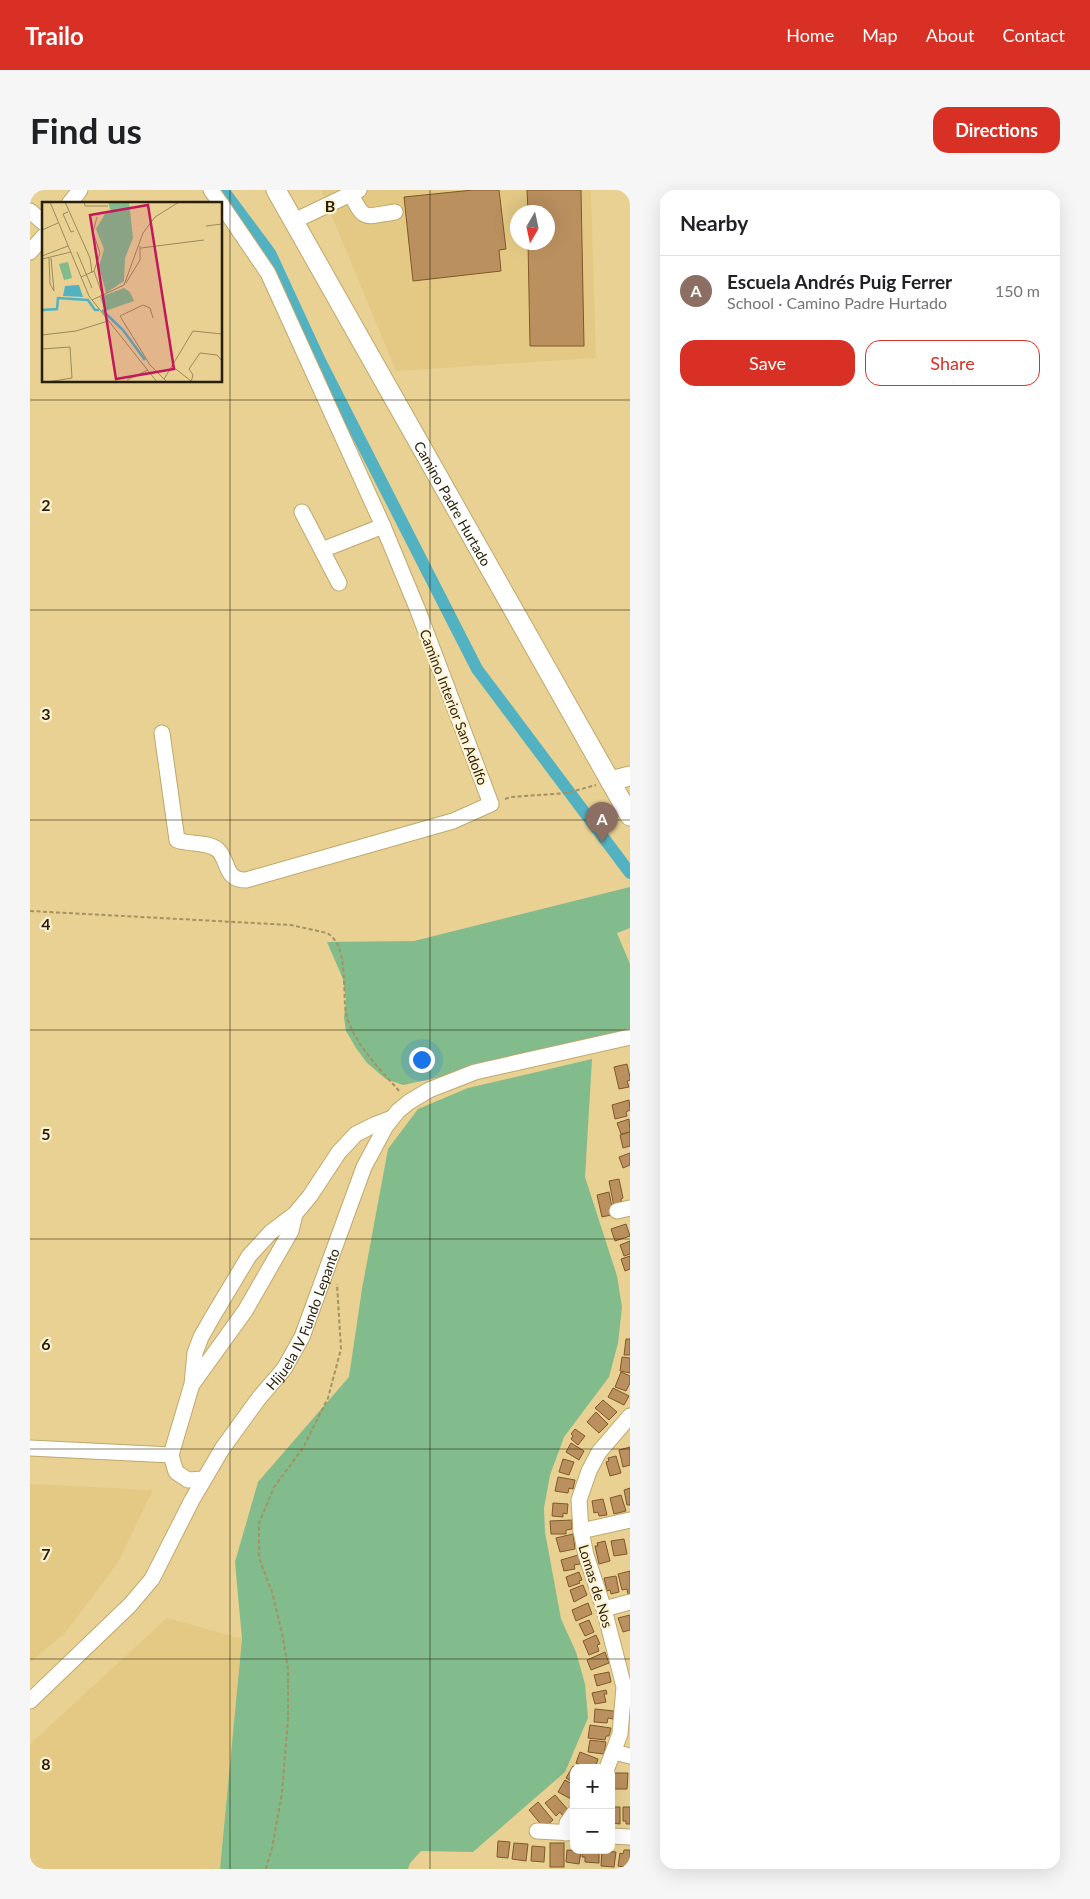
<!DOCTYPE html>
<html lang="en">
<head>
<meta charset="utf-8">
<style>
  :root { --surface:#fff; --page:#f6f6f6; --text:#202124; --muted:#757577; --line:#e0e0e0; --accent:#d93025 }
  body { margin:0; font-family:Lato,sans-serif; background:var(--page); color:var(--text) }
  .controls { position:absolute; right:15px; bottom:15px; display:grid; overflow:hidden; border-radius:10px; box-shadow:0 5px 20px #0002 }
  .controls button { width:45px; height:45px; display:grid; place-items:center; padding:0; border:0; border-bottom:1px solid var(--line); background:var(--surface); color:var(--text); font:25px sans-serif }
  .compass { position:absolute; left:480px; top:15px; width:45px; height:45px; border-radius:50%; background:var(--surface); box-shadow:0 5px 20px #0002; rotate:189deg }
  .you { position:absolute; left:391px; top:869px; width:18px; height:18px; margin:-12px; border:4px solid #fff; border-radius:50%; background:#1a73e8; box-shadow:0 0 0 8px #1a73e833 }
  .badge { display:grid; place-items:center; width:32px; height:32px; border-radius:50%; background:var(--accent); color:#fff; font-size:16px; font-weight:700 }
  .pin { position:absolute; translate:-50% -41px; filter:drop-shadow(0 1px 2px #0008) }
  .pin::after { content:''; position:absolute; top:26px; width:18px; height:15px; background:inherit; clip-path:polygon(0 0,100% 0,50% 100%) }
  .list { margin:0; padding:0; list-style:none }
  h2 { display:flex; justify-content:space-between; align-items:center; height:65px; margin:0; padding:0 20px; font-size:21px }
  h2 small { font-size:16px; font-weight:400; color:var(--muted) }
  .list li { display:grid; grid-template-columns:32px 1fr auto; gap:15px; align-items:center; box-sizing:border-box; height:70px; padding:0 20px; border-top:1px solid var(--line) }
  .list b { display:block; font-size:19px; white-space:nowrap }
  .list p { margin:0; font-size:16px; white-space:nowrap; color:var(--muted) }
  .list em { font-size:16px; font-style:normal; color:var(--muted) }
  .actions { display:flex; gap:10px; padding:15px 20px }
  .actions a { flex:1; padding:11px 0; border:1px solid var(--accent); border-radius:15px; text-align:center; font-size:18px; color:var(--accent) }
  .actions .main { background:var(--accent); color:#fff }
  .map { position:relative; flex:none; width:600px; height:1679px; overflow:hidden; border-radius:15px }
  header { display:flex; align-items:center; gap:30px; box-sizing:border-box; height:70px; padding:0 25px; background:var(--accent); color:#fff }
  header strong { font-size:24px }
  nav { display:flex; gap:28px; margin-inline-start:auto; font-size:18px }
  .intro { display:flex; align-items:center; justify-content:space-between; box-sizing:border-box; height:120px; padding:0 30px }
  h1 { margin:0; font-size:35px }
  .button { padding:12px 22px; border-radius:15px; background:var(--accent); color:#fff; font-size:18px; font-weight:700 }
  main { display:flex; gap:30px; padding:0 30px }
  aside { flex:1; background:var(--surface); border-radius:15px; box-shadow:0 5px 20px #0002 }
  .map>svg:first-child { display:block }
  .built { fill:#e4c984; fill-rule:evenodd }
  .green { fill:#82bb8c }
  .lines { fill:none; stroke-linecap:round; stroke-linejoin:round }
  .canal { stroke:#52b2c1; stroke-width:12 }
  .building { fill:#bb905f; stroke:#805828 }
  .minor-casing { stroke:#bfa86c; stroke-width:17 }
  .major-casing { stroke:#bfa86c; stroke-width:21 }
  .path { stroke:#a49261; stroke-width:2; stroke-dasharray:4 2.5; stroke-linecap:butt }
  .minor { stroke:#fff; stroke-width:15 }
  .major { stroke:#fff; stroke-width:19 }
  .grid { fill:none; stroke:#281f06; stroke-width:1; stroke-opacity:0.55 }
  .labels { text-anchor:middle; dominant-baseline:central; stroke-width:4.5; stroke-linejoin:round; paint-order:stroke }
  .street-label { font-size:14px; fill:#281f06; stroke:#fff3d4 }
  .inset-river { fill:none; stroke:#52b2c1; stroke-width:2.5 }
  .inset-road { fill:none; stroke:#9b8a5b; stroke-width:1 }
  .view { fill:#c2185b; fill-opacity:0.15; stroke:#c2185b; stroke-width:2.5 }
  .inset-edge { fill:none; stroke:#281f06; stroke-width:2.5 }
  .grid-label { font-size:16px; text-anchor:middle; font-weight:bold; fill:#281f06; stroke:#fff3d4; stroke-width:4.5; stroke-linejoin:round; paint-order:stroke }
</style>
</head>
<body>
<header>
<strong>Trailo</strong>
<nav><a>Home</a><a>Map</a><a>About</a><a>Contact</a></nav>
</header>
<div class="intro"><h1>Find us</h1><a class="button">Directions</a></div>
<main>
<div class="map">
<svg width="600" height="1679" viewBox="0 0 600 1679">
  <rect width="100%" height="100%" fill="#e8d193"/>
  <g class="built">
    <path d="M291 0H561L566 168 366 181ZM488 22H518V52H488Z"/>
    <path d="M0 1294 123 1300 87 1374 34 1444 0 1472Z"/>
    <path d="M137 1428 212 1449 190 1679H0V1554Z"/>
  </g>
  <g class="green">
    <path d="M600 697V738L587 743 600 774V846L373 895 356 889 337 873 326 858 316 841 314 827 316 810 313 789 297 752 384 751Z"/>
    <path d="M562 869 555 987 587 1086 592 1117 588 1153 579 1187 534 1247 520 1285 514 1318 515 1342 531 1429 546 1462 555 1494 558 1528 535 1582 443 1662 391 1661 380 1673 378 1679H190L212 1449 205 1372 228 1292 319 1187 332 1099 358 959 388 919 438 898Z"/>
  </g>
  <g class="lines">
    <path class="canal" d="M193 0 240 63 290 171 447 479 600 683"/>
  </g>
  <g class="building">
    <path d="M443 0H469L476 59 469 60 471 81 383 91 374 7Z"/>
    <path d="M497 0H551L554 156H500L498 52H518V22H498Z"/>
    <path d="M597 874 600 887V890L597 891 599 897 589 899 584 877Z"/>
    <path d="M599 910 600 920 596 922 597 926 585 929 582 915Z"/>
    <path d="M599 929 600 942 591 944 587 933Z"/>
    <path d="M600 942V956L593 958 590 945Z"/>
    <path d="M600 963V975L593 978 589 967Z"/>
    <path d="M589 989 593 1008 591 1009 592 1016 584 1017 579 991Z"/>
    <path d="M579 1002 582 1017 579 1018 581 1025 572 1027 567 1005Z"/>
    <path d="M596 1034 600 1046 585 1051 581 1039Z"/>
    <path d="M600 1051V1064L594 1066 590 1055Z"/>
    <path d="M600 1066V1079L595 1081 591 1069Z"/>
    <path d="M596 1149H600V1165H594Z"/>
    <path d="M592 1167 600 1168V1183L590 1181Z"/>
    <path d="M591 1182 600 1186V1193L596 1201 585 1197Z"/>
    <path d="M583 1198 599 1206 594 1215 578 1207Z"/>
    <path d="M573 1210 587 1222 579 1230 565 1218Z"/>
    <path d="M566 1222 578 1234 569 1243 557 1232Z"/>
    <path d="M545 1239 555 1246 548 1255 541 1249 543 1246 541 1244Z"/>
    <path d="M541 1253 554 1261 549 1270 536 1262Z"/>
    <path d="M600 1257V1275L593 1277 589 1260Z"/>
    <path d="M586 1266 591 1283 580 1286 576 1272 579 1271 578 1268Z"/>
    <path d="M533 1269 544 1272 539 1285 529 1282Z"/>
    <path d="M528 1287 545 1290 543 1299 539 1298 538 1303 525 1301Z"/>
    <path d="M600 1298V1315H597L594 1300Z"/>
    <path d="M591 1305 596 1321 584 1324 580 1308Z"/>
    <path d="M573 1309 577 1325 569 1326 568 1322 564 1323 562 1311Z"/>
    <path d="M523 1313 538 1314 537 1324 533 1323V1327L522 1326Z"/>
    <path d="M542 1330V1339L536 1340V1344H521L520 1331Z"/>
    <path d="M543 1344 545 1359 530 1362 526 1348Z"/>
    <path d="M594 1349 597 1364 584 1366 581 1351Z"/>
    <path d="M575 1351 580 1371 569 1374 565 1356H568L567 1353Z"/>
    <path d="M548 1365 550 1374 544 1375 545 1379 534 1381 531 1370Z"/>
    <path d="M600 1381V1404H598L597 1399 592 1400 588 1384Z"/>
    <path d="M549 1382 552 1390 549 1391 550 1393 539 1397 536 1387Z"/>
    <path d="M586 1386 589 1402 581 1404 580 1400 577 1401 574 1388Z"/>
    <path d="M553 1395 557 1405 544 1412 540 1400Z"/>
    <path d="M558 1413 562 1424 546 1431 542 1420Z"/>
    <path d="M600 1425V1440L593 1442 588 1428Z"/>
    <path d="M559 1430 564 1442 555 1446 549 1434Z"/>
    <path d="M566 1445 570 1454 567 1455 569 1461 559 1465 553 1451Z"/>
    <path d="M575 1462 579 1473 561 1480 557 1470Z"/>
    <path d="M579 1482 581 1492 567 1496 564 1485Z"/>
    <path d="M576 1500 577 1504H574L576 1512 565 1514 562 1503Z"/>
    <path d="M565 1519 584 1521 583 1529 578 1528 577 1533 564 1532Z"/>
    <path d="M560 1535 581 1538 579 1546H576L575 1550 558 1548Z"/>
    <path d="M560 1550 576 1552 574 1564 558 1562Z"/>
    <path d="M550 1562 568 1569 565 1578H557L546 1573Z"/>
    <path d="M543 1576 547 1578H544V1593L536 1588Z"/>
    <path d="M584 1583H598L597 1599H583Z"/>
    <path d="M535 1590 544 1595V1603L541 1609 528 1602Z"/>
    <path d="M525 1605 539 1621 533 1626 530 1622 526 1626 515 1613Z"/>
    <path d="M508 1612 523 1630 514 1638 499 1620Z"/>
    <path d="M581 1617H590V1634L581 1633Z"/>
    <path d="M593 1617H600V1634H596V1631H593Z"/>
    <path d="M468 1651 480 1652 478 1668 467 1667Z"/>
    <path d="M484 1653 498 1654 496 1671 482 1669Z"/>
    <rect x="520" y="1653" width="14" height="24"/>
    <path d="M502 1656 515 1657 514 1672 501 1671Z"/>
    <path d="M537 1660 551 1661 549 1674 536 1672Z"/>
    <path d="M552 1660H569V1673L555 1672V1667H552Z"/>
    <path d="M594 1660H600V1678L588 1676 590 1663 593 1664Z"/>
    <path d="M572 1661 586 1662 584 1677 571 1676Z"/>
  </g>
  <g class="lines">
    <defs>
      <g id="minor">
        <path d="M181 0 191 14"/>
        <path d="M321 4C335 33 335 26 365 22"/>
        <path d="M39 14 50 0"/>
        <path d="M0 21 14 33"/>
        <path d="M264 31 329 0"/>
        <path d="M0 62 14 46"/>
        <path d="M272 322 309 393"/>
        <path d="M292 360 353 336"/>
        <path d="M132 543 147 650C159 655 180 651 189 661 199 673 195 690 216 690L423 631 461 614 387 418 353 336 238 83 191 14"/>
        <path d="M587 1021 600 1018"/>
        <path d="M163 1193 215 1121 261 1041 265 1024"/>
        <path d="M0 1258 141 1265"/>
        <path d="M174 1289 158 1290 146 1282 141 1265 162 1194 165 1163 171 1147 183 1126 219 1066 241 1042 265 1024 280 1006 309 962 326 944 344 935 362 928"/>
        <path d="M551 1341 600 1330"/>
        <path d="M574 1419 600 1412"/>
        <path id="s1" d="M0 1511 100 1415 122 1389 162 1310 192 1259 229 1208 254 1179 272 1147 334 977 356 936 368 921 379 912 399 900 445 882 600 847"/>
        <path d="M584 1562 600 1566"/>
        <path d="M577 1578 590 1544 594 1497 574 1419 556 1365 551 1341 549 1310 559 1281 569 1262 600 1226"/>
        <path d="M507 1641 544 1643"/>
        <path d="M536 1643 537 1633 544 1623"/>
        <path d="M581 1646 600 1647"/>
      </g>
      <g id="major">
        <path id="s2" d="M246 0 600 626"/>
        <path d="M580 591 600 586"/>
      </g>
    </defs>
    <use href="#minor" class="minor-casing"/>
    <use href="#major" class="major-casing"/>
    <g class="path">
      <path d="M475 609 481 607 537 603 566 595"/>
      <path d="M0 721 261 735 297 743C319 755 312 800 316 823 323 853 350 879 370 902"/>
      <path d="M236 1679 242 1658 252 1603 258 1529V1478L252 1443 242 1402 229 1368V1333L244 1297 273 1258 298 1208 311 1159 307 1094"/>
    </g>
    <use href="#minor" class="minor"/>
    <use href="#major" class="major"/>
  </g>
  <path class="grid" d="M200 0V1679M400 0V1679M0 210H600M0 420H600M0 630H600M0 840H600M0 1049H600M0 1259H600M0 1469H600"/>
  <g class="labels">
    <g class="street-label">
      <text stroke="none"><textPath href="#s2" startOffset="360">Camino Padre Hurtado</textPath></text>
      <text transform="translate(424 517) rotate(69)">Camino Interior San Adolfo</text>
      <text stroke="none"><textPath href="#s1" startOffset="475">Hijuela IV Fundo Lepanto</textPath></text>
      <text transform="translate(566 1396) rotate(73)">Lomas de Nos</text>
    </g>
  </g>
  <g transform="translate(12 12)">
    <rect width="180" height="180" fill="#e8d193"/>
    <path d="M66 0H87L91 36 83 56 82 79 64 91 57 64 62 47 54 27 63 12 69 10ZM26 60 30 76 22 78 17 62ZM82 86 88 90 92 99 63 109 58 95Z" fill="#82bb8c"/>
    <path d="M37 83 41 95 21 94 23 84Z" fill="#52b2c1"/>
    <path class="inset-river" d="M0 108 15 107 16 96 46 98 53 108H57M60 108 81 128 103 158"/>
    <path class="inset-road" d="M8 0 47 94 115 180M23 0 48 56 50 71M42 0 43 4H66M26 10 21 12 29 30 32 29M164 24 180 22M0 28 16 21M99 46 162 38M35 50 50 86M0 54 26 44M7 56 8 82 12 89 9 56M0 57 29 50M52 69 59 89M39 75 52 69 58 51 51 30 55 15M84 81 98 58V44M50 98 82 83 101 31 113 15 137 0M111 116 108 106 101 103 78 114 108 163 125 180M0 133 34 129 66 119M0 147 28 145 30 176 5 180M130 164 149 179M122 177 151 129 180 132M85 178 106 168M149 180 151 173 147 167 158 151 175 153 180 159"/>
    <path class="view" d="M106 3 132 167 74 177 48 13Z"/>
    <rect width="180" height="180" class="inset-edge"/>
  </g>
  <g class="grid-label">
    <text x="300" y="22">B</text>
    <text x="16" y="321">2</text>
    <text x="16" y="530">3</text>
    <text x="16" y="740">4</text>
    <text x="16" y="950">5</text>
    <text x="16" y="1160">6</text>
    <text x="16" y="1370">7</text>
    <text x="16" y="1580">8</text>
  </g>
</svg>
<div class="controls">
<button>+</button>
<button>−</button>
</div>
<svg class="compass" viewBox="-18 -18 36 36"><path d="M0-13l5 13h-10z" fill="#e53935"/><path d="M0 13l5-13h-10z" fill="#757577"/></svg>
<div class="you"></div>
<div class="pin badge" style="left:572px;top:653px;background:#8d6e63">A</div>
</div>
<aside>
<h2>Nearby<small></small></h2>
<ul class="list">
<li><span class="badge" style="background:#8d6e63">A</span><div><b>Escuela Andrés Puig Ferrer</b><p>School · Camino Padre Hurtado</p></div><em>150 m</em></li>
</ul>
<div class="actions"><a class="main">Save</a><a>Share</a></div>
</aside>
</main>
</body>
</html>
